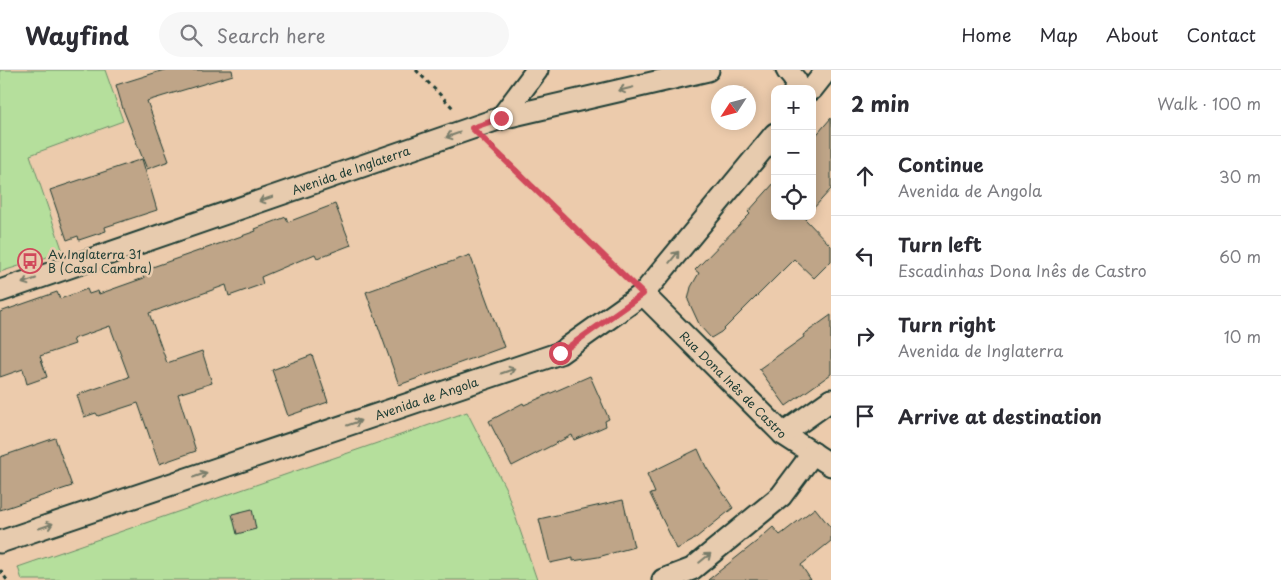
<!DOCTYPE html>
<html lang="en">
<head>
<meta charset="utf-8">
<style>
  :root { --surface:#fff; --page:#f7f7f7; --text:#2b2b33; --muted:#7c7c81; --line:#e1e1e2 }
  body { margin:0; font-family:"Playpen Sans",sans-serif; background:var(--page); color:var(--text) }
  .controls { position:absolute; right:15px; top:15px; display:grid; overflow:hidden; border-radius:10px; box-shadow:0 2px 12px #0003 }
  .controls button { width:45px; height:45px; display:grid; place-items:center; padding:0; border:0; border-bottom:1px solid var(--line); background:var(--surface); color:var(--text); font:25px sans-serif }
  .compass { position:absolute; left:711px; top:15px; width:45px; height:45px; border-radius:50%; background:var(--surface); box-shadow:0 2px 12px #0003; rotate:234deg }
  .stop { position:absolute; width:15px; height:15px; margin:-11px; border:4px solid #d1495b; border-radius:50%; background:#fff }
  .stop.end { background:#d1495b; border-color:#fff; box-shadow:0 1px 5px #0008 }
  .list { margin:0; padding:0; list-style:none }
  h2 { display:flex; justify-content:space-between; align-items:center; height:65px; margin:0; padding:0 20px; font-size:21px }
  h2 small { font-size:16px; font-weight:400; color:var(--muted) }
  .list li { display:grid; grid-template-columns:32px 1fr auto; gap:15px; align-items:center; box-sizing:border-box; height:80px; padding:0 20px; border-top:1px solid var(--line) }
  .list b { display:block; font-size:19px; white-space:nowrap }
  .list p { margin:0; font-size:16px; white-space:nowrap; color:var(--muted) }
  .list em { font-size:16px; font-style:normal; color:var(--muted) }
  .icon { flex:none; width:28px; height:28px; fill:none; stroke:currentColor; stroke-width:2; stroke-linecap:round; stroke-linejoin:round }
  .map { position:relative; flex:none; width:831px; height:510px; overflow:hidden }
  header { display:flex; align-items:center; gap:30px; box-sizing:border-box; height:70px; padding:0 25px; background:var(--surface); border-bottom:1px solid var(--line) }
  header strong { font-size:24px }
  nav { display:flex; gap:28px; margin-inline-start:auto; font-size:18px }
  .search { width:350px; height:45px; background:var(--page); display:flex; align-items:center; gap:12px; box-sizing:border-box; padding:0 18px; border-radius:28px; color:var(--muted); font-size:19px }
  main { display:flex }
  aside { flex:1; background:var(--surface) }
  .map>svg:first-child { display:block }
  .green { fill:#b5df9c; stroke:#6a8e68 }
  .building { fill:#bfa588; stroke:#1f3d34 }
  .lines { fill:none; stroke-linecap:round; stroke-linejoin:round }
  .minor-casing { stroke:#1f3d34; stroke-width:25 }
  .path { stroke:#1f3d34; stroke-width:3; stroke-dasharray:4 4; stroke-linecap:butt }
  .minor { stroke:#e7cbae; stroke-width:21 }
  .oneway { stroke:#797d6b }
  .route { stroke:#d1495b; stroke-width:6 }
  .labels { text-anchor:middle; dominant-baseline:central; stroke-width:5; stroke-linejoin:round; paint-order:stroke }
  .street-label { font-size:12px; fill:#1f3d34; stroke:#e7cbae }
  .poi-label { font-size:12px; fill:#1f3d34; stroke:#e7cbae; text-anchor:start }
</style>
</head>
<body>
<header>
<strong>Wayfind</strong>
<div class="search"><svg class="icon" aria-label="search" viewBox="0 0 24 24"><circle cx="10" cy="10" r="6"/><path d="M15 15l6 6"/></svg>Search here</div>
<nav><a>Home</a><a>Map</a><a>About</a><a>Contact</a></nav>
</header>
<main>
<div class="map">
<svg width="831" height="510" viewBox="0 0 831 510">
  <rect width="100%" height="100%" fill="#eccbac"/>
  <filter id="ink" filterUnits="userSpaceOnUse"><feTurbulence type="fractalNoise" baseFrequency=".02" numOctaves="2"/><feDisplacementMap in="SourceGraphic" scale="10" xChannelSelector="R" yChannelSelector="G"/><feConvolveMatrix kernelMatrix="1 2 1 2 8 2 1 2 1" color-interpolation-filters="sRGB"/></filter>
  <g filter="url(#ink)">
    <g class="green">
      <path d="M0 0H105L123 51 30 85 63 182 0 202Z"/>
      <path d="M467 342 506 419 537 510H22L18 497Z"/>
    </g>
    <g class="building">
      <path d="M164 0H232L233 5 147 31 169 91 147 99 123 39 116 15Z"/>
      <path d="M831 48V119L812 140V70Z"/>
      <path d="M142 89 157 140 105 157 106 161 79 170 78 166 67 170 50 120Z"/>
      <path d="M775 112V146H807L805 149 831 176V191L814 208 794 189 721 262 711 268 700 256 688 230 691 217 699 203 695 200 750 144 748 142Z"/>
      <path d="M335 134 351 175 317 188 315 184 261 207 263 214 229 226 226 215 149 243 167 293 202 281 212 313 178 324 196 381 159 394 138 333 98 346 96 343 84 347 77 325 129 307 110 256 73 269 75 274 40 286 47 307 27 314 23 299 0 307V242L57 222 60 229 87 219 89 224 98 221 99 224 144 208 141 201 256 161 255 159 286 147 288 152Z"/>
      <path d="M470 185 504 277 399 315 366 222Z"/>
      <path d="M831 245V304L786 336 759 299 804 267 803 265Z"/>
      <path d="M312 285 328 332 288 346 272 300Z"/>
      <path d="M590 306 609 349 605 351 606 356 574 370 572 365 512 396 489 351 523 333 524 335Z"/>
      <path d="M55 368 72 416 0 440V387Z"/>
      <path d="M698 379 706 397 733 438 692 471 677 479 650 424 655 423 647 404Z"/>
      <path d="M623 430 634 477 598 487 573 491V488L550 493 539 449Z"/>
      <path d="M815 438 831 458V471L801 495 811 510H708L756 472 773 457 780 465Z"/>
      <path d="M252 439 256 459 237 464 232 444Z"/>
    </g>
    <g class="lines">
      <defs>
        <g id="minor">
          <path d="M787 0 796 11 795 19"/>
          <path d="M812 19 827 0"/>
          <path d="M501 48 537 0"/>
          <path id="s1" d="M0 221 501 48 708 0"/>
          <path id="s2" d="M643 224 783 364 831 395"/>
          <path d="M783 364 831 330"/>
          <path id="s3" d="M0 472 560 283 643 224 775 64"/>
          <path d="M663 510 692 499 781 426 813 383"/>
        </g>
      </defs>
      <use href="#minor" class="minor-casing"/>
      <g class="path">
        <path d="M416 0 454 39"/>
        <path d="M492 77 625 207"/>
        <path d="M0 500 7 510"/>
      </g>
      <use href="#minor" class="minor"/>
    </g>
    <defs><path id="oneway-shaft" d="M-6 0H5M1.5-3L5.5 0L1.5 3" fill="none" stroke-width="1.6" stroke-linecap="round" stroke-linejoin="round" transform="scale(1.25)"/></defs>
    <g class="oneway">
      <use href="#oneway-shaft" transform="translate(626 19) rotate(167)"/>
      <use href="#oneway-shaft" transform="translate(453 65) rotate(161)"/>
      <use href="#oneway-shaft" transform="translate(266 129) rotate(161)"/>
      <use href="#oneway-shaft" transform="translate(674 187) rotate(-51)"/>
      <use href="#oneway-shaft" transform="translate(29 211) rotate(161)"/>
      <use href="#oneway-shaft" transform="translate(508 301) rotate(-19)"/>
      <use href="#oneway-shaft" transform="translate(354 353) rotate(-19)"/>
      <use href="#oneway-shaft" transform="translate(200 405) rotate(-19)"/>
      <use href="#oneway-shaft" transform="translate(46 456) rotate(-19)"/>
      <use href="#oneway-shaft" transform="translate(705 488) rotate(-39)"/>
    </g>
  </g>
  <g class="lines" filter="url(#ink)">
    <path class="route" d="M501 48 472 58 643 224 560 283"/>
  </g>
  <defs>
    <symbol id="bus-ring" viewBox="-11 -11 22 22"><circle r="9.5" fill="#e7cbae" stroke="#d1495b" stroke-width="1.5"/><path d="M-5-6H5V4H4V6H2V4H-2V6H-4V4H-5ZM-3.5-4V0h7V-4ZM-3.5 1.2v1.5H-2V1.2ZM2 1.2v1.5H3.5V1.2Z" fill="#d1495b"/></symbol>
  </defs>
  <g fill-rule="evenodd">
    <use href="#bus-ring" x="16" y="177" width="28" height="28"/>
  </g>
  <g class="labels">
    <g class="street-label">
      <text stroke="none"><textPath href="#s1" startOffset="371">Avenida de Inglaterra</textPath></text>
      <text stroke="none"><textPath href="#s2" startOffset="128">Rua Dona Inês de Castro</textPath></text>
      <text stroke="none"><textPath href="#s3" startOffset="450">Avenida de Angola</textPath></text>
    </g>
    <g class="poi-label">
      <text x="48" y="184">Av Inglaterra 31<tspan x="48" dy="14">B (Casal Cambra)</tspan></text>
    </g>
  </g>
</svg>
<div class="controls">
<button>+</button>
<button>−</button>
<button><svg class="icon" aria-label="locate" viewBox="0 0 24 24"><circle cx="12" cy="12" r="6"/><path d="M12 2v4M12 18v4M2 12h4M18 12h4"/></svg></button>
</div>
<svg class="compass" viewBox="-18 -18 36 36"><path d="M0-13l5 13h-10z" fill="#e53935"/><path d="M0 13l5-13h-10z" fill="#7c7c81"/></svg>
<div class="stop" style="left:560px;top:283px"></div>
<div class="stop end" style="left:501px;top:48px"></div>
</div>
<aside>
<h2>2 min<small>Walk · 100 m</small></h2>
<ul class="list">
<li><svg class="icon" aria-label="ahead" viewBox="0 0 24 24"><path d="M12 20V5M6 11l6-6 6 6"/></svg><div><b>Continue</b><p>Avenida de Angola</p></div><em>30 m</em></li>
<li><svg class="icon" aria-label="left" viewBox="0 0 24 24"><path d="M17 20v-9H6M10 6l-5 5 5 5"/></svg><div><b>Turn left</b><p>Escadinhas Dona Inês de Castro</p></div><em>60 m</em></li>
<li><svg class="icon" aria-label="right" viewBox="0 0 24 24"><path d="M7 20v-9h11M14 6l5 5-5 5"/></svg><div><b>Turn right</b><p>Avenida de Inglaterra</p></div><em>10 m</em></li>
<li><svg class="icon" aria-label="arrive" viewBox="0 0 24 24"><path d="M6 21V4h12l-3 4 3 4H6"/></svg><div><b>Arrive at destination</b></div></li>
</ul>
</aside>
</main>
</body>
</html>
